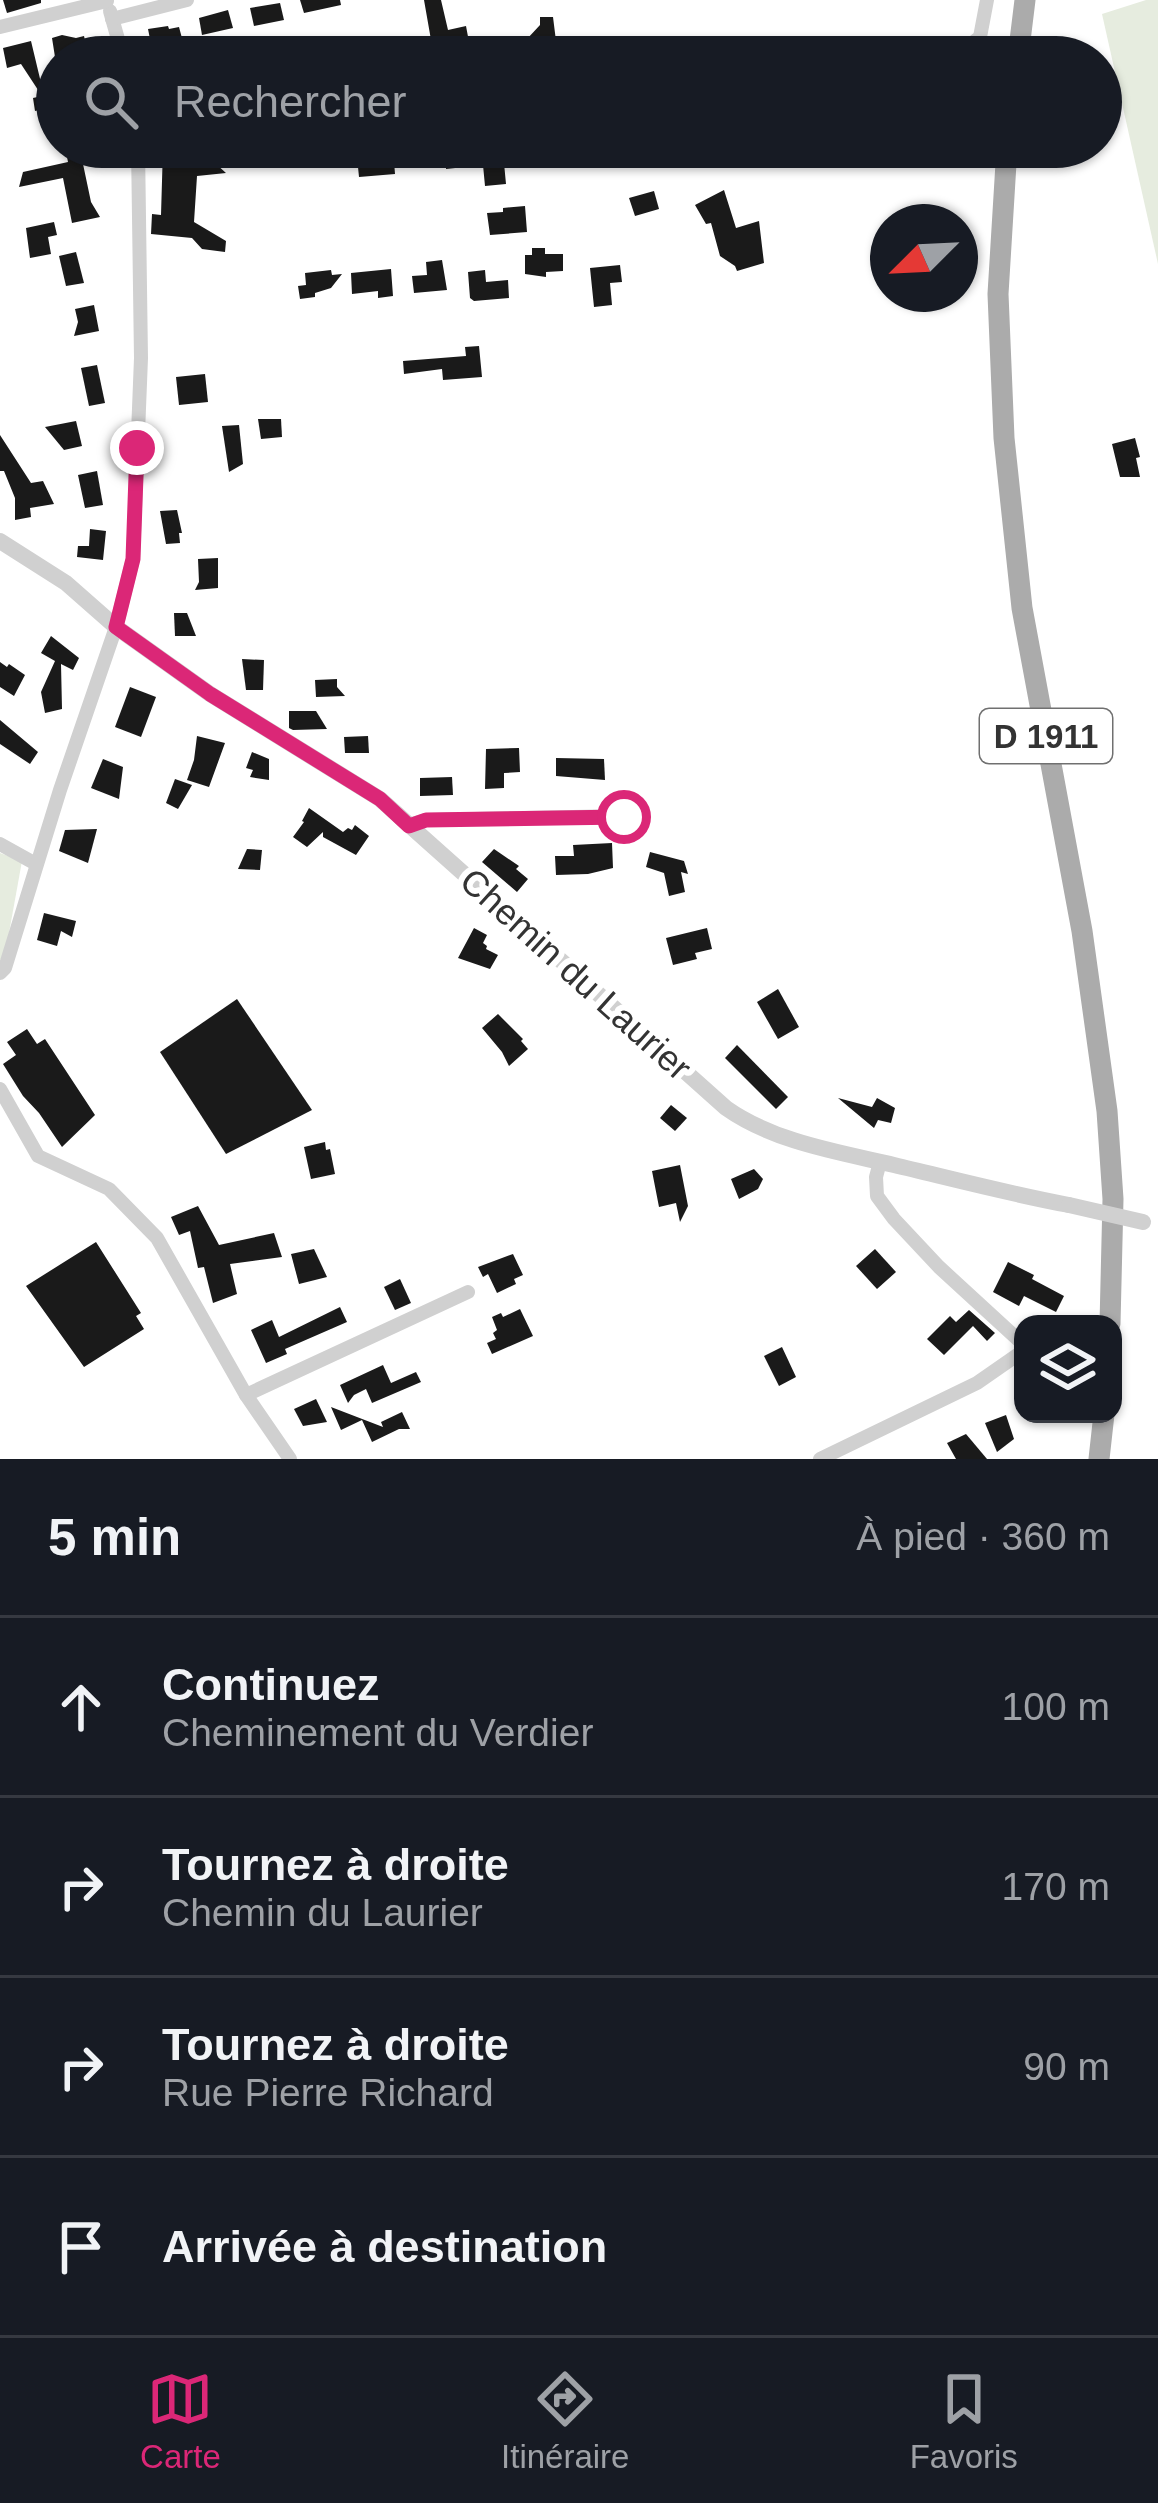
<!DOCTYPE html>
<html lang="fr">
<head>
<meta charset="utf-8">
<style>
  :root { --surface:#171b24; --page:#242831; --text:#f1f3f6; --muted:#9ea1a6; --line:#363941; --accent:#db2777 }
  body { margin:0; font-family:Arial,sans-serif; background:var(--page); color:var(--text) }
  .controls { position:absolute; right:36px; bottom:36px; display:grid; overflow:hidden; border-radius:24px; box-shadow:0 3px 9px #0004 }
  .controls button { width:108px; height:108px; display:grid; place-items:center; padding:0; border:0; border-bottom:3px solid var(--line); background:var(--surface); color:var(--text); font:60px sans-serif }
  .compass { position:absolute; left:870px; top:204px; width:108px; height:108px; border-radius:50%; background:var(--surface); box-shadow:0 3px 9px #0004; rotate:246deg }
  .stop { position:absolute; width:36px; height:36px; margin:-27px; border:9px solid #db2777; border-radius:50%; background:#fff }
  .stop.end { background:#db2777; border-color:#fff; box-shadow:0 3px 12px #0008 }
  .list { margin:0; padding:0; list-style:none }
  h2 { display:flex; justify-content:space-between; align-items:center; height:156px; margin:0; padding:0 48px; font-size:51px }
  h2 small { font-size:39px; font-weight:400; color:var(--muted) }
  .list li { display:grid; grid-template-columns:78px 1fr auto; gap:36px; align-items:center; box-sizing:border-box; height:180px; padding:0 48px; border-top:3px solid var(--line) }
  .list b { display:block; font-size:45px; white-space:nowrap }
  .list p { margin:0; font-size:39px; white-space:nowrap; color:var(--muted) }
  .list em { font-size:39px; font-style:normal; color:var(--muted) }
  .icon { flex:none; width:66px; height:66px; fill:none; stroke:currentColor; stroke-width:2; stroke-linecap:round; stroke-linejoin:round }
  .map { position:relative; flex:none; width:1158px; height:1459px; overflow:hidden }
  .search { position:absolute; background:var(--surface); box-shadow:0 3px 9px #0004; left:36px; right:36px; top:36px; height:132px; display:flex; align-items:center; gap:30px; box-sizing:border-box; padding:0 42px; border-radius:66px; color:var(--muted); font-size:45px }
  .sheet { height:876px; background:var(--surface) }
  nav { display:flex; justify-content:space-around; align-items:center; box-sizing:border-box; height:168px; border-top:3px solid var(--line); background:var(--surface); font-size:33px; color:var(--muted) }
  nav a { display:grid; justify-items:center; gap:6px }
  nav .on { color:var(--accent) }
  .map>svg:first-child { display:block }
  .green { fill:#e6ecdf }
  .building { fill:#1a1a1a }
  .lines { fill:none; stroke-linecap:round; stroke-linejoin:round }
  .minor { stroke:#d0d0d0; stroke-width:14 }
  .tertiary { stroke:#d0d0d0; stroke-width:16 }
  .primary { stroke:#ababab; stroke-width:21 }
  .tertiary-bridge { stroke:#d0d0d0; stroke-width:16 }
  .route { stroke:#db2777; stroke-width:15 }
  .labels { text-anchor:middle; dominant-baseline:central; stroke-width:12; stroke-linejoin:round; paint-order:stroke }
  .shield { fill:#fff; stroke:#707070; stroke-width:3 }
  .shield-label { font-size:33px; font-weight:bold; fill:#333 }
  .street-label { font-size:36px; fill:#333; stroke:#fff }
</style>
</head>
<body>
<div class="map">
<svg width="1158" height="1459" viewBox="0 0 1158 1459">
  <rect width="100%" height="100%" fill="#fff"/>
  <g class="green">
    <path d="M1146 0H1158V264L1102 14Z"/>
    <path d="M0 853 22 861 5 955 0 960Z"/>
  </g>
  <g class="building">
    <path d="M3 0H41V3L7 13Z"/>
    <path d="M300 0H340L341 5 304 13Z"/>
    <path d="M424 0H441L448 30 466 26 469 42 440 57H434Z"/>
    <path d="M280 3 284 20 254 26 250 8Z"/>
    <path d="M228 10 233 28 202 35 199 18Z"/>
    <path d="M540 17H553L558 57H501L499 42 527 39 540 25Z"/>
    <path d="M168 26 169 29 179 27 183 42 152 49 148 29Z"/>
    <path d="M62 35 76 38 84 36 88 53 55 57 52 38Z"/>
    <path d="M31 41 47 108 35 111 33 98 42 96 21 64 7 68 3 48Z"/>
    <path d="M375 42 376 47 394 44 397 57H343L342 51 365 47 364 44Z"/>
    <path d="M65 147H86L90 163 83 164 91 202 100 217 72 223 63 178 19 187 23 172 68 162Z"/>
    <path d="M163 147H180L181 156 205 154 226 173 197 176 194 222 226 241 225 252 202 249 192 238 151 234 152 214 161 215Z"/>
    <path d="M428 147H465L466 156 512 152 513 162 504 163 506 184 485 186 483 165 446 169V163L430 164Z"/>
    <path d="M393 148 395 174 359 177 357 157 370 156V150Z"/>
    <path d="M724 190 736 228 759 221 764 263 737 271 735 266 720 256 711 223 706 224 695 205Z"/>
    <path d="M654 191 659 209 635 216 629 198Z"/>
    <path d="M525 206 527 232 490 235 487 213 503 212V208Z"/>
    <path d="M54 222 57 235 48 237 51 254 30 258 26 228Z"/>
    <path d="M532 248H545V254H563V271L546 272V277L525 274V255H532Z"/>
    <path d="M76 252 84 283 66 286 59 256Z"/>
    <path d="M442 260 447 290 414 293 412 276 427 275 426 262Z"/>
    <path d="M620 265 622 282 610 283 612 305 594 307 590 268Z"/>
    <path d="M391 269 393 296 378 298V291L352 294 351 273Z"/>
    <path d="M331 270 332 275 342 274 331 288 315 293V297L300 299 298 286 306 285 305 273Z"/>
    <path d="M485 270 486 282 508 280 509 298 474 301 470 298 468 272Z"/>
    <path d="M94 305 99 331 74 336 78 322 75 309Z"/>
    <path d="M479 346 482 377 443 380 442 369 404 374 403 361 466 356 465 347Z"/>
    <path d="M97 365 105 403 89 406 81 368Z"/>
    <path d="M205 374 208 402 179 405 176 377Z"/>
    <path d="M258 419H281L282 437 261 439Z"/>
    <path d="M76 421 82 446 64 450 45 427Z"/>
    <path d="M239 425 243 464 229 472 222 426Z"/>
    <path d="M0 435 31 483 43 481 54 504 30 508 31 517 15 520V498L4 471H0Z"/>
    <path d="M1135 438 1140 457 1136 458 1140 477H1120L1112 444Z"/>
    <path d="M97 471 103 505 85 508 78 475Z"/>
    <path d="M177 510 182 533H179L180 543 166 544 160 511Z"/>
    <path d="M90 529 106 531 103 560 77 557 78 546H89Z"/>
    <path d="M218 558V588L195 590 199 582 198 559Z"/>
    <path d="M174 613H187L196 636H175Z"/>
    <path d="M51 636 79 658 73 670 61 664 62 709 45 713 41 692 55 661 41 653Z"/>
    <path d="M242 659 264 660 263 690H246Z"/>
    <path d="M0 662 7 667 9 664 25 675 14 696 0 687Z"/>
    <path d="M337 679V687L345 696 316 697 315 680Z"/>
    <path d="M130 687 156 697 141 737 115 727Z"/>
    <path d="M289 711H316L327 729 293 730 289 728Z"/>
    <path d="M0 720 38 752 30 764 0 744Z"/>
    <path d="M197 736 225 743 209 787 187 780 194 760Z"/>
    <path d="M368 736 369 753H345L344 737Z"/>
    <path d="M519 748 520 772 504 773V788L485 789 486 749Z"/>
    <path d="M252 752 269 759V780L250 777 253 770 246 768Z"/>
    <path d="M556 758 604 759 605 780 556 776Z"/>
    <path d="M103 759 123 767 119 799 91 788Z"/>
    <path d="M452 777 453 795 420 796V778Z"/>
    <path d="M175 779 192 785 178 809 166 803Z"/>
    <path d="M309 808 343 832 348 828 352 830 355 825 369 836 356 855 323 837V832L307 847 293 837 304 822 302 821Z"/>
    <path d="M97 829 88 863 59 851 65 830Z"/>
    <path d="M612 843 613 868 588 874 556 875 555 856H574L573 845Z"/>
    <path d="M247 849 262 850 260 870 238 869Z"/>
    <path d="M494 849 519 866 516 869 528 879 517 892 482 862Z"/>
    <path d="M650 852 684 861 688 874 681 872 685 892 669 896 664 873 646 867Z"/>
    <path d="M44 913 76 921 72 937 61 931 57 946 37 940Z"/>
    <path d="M474 928 487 935 483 943 487 946 486 949 498 955 490 969 458 958Z"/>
    <path d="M707 928 712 949 695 953 697 959 673 965 666 938Z"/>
    <path d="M778 989 799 1027 778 1039 757 1002Z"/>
    <path d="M237 999 312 1110 226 1154 160 1052Z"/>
    <path d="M498 1014 523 1039 521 1041 528 1049 509 1066 502 1052 482 1028Z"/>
    <path d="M27 1029 37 1044 45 1039 95 1115 62 1147 39 1113 23 1096 3 1064 16 1055 7 1042Z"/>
    <path d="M737 1045 788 1097 776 1109 725 1058Z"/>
    <path d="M838 1098 872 1107 877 1098 895 1108 891 1123 878 1120 874 1128Z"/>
    <path d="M671 1105 687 1118 675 1131 660 1118Z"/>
    <path d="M325 1142 326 1150 330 1149 335 1174 311 1179 304 1147Z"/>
    <path d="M680 1165 688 1206 680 1222 676 1203 659 1207 652 1171Z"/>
    <path d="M754 1169 763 1179 758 1189 739 1199 731 1179Z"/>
    <path d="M198 1206 219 1245 274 1233 282 1257 230 1264 237 1294 213 1303 204 1267 198 1268 190 1231 179 1235 171 1217Z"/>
    <path d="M96 1242 141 1313 136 1316 144 1329 84 1367 26 1286Z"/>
    <path d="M314 1249 327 1277 299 1284 291 1254Z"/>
    <path d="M875 1249 896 1272 877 1289 856 1266Z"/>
    <path d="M513 1254 523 1275 514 1279 516 1284 497 1293 488 1274 483 1277 478 1267Z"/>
    <path d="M1008 1262 1034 1275 1032 1279 1064 1296 1056 1312 1024 1296 1019 1306 993 1292Z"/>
    <path d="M400 1279 411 1303 395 1310 384 1287Z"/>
    <path d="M340 1307 347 1322 285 1349 287 1354 266 1363 251 1330 272 1320 279 1337Z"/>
    <path d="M520 1309 533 1336 492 1354 487 1343 496 1339 493 1333 497 1330 492 1317 501 1313 503 1317Z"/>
    <path d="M969 1310 995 1333 987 1341 973 1326 944 1355 927 1339 950 1316 956 1322Z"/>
    <path d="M782 1347 796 1377 779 1386 764 1356Z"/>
    <path d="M383 1365 391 1383 416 1372 421 1382 372 1403 366 1389 354 1395 348 1403 340 1385Z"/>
    <path d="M316 1399 327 1422 303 1426 294 1409Z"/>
    <path d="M331 1407 383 1427 381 1422 402 1412 410 1429H399L372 1442 362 1420 341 1430Z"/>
    <path d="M1006 1415 1014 1439 997 1452 985 1423Z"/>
    <path d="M966 1434 987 1459H956L947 1443Z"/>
  </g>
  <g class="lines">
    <g class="minor">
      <path d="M110 11 123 57"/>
      <path d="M112 19 187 0"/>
      <path d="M0 27 107 1"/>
      <path d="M955 57 980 37 987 0"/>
      <path d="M409 825 426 820 624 816"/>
      <path d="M0 844 36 864"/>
      <path d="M0 973 5 968 60 790 116 627 133 559 141 358 138 147"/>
      <path d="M0 1089 38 1156 109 1189 157 1238 246 1395 290 1459"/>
      <path d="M880 1162 876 1177 877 1196 894 1219 939 1267 1023 1344"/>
      <path d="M246 1395 468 1292"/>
      <path d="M820 1459 977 1383 1023 1351"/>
    </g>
    <path class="tertiary" d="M0 541 66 583 116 627 210 694 380 799 726 1108C774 1142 838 1152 894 1165 953 1179 1010 1194 1069 1205"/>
    <g class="primary">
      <path d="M1018 57 1025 0"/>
      <path d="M1007 147 998 294 1004 438 1022 608 1082 931 1107 1111 1113 1199 1110 1324"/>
      <path d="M1099 1459 1104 1414"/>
    </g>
    <path class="tertiary-bridge" d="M1069 1205 1143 1222"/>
  </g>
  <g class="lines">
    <path class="route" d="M137 448 133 559 116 627 210 694 380 799 409 826 426 820 624 817"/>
  </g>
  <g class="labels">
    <rect class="shield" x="980" y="709" width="132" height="54" rx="9"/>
    <g class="shield-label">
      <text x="1046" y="736">D 1911</text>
    </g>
    <g class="street-label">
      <text transform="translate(576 974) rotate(42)">Chemin du Laurier</text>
    </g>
  </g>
</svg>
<div class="controls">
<button><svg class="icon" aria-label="layers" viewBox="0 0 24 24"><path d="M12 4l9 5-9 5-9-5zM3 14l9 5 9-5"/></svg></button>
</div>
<svg class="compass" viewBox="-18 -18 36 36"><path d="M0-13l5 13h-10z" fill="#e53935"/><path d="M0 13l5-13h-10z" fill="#9ea1a6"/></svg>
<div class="stop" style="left:624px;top:817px"></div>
<div class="stop end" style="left:137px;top:448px"></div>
<div class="search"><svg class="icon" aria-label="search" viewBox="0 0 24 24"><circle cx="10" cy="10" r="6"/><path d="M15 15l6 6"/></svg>Rechercher</div>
</div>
<section class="sheet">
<h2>5 min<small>À pied · 360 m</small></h2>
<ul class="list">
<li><svg class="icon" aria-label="ahead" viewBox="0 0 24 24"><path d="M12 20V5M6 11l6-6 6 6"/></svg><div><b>Continuez</b><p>Cheminement du Verdier</p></div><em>100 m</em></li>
<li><svg class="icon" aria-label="right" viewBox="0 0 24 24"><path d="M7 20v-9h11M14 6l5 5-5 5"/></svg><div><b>Tournez à droite</b><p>Chemin du Laurier</p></div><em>170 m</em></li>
<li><svg class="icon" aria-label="right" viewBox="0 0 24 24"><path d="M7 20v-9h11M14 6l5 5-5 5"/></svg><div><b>Tournez à droite</b><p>Rue Pierre Richard</p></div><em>90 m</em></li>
<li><svg class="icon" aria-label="arrive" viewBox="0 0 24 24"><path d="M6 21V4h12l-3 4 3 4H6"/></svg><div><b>Arrivée à destination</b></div></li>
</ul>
</section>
<nav>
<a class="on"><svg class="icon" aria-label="map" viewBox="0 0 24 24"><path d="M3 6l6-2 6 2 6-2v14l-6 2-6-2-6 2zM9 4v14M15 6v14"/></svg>Carte</a>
<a><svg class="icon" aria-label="directions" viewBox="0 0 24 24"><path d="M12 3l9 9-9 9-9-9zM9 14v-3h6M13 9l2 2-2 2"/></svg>Itinéraire</a>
<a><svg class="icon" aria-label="saved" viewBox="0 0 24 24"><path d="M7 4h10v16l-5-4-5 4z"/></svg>Favoris</a>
</nav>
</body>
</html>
